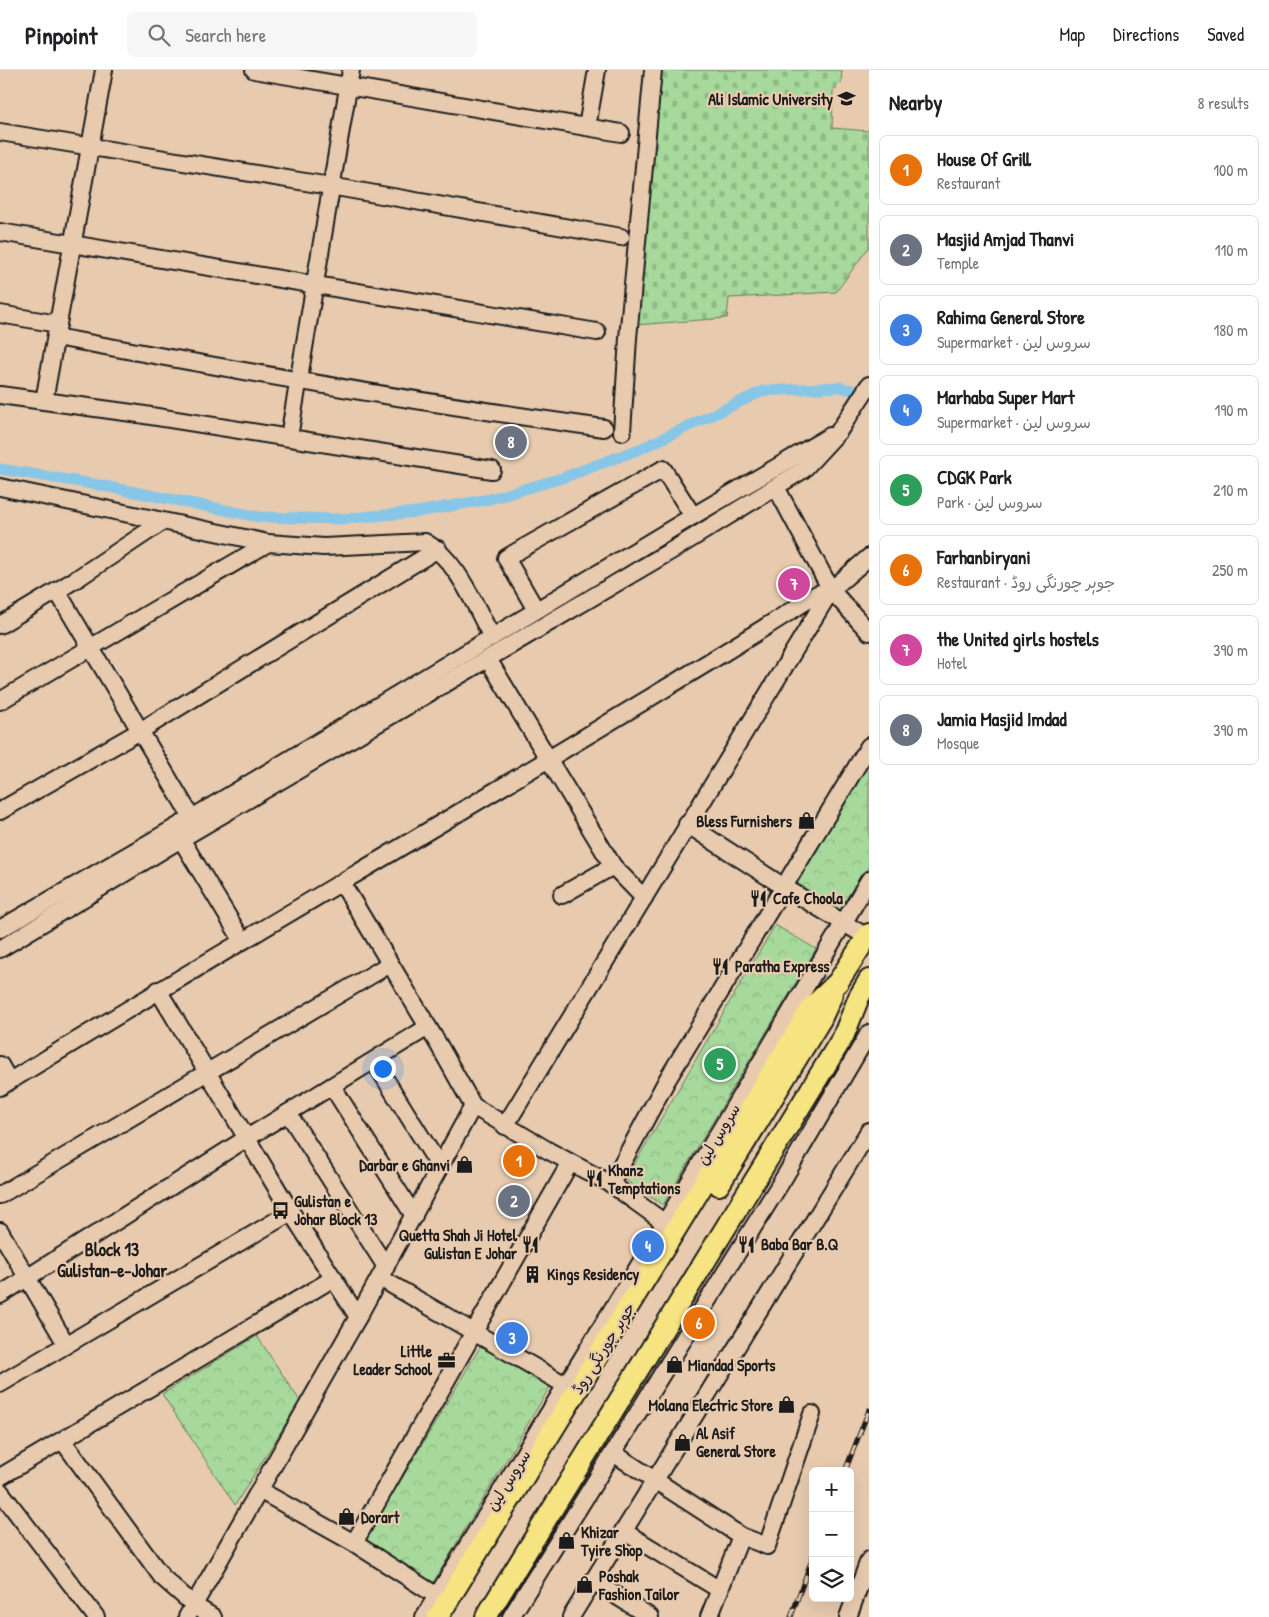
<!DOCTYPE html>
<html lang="en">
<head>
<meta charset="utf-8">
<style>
  :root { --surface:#fff; --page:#f6f6f6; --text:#202124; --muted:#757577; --line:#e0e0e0; --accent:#111827 }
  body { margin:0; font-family:"Patrick Hand","Playpen Sans Arabic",sans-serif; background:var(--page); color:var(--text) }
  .controls { position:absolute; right:15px; bottom:15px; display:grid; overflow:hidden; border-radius:8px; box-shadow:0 5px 20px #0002 }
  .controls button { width:45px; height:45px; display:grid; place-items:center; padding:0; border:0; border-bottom:1px solid var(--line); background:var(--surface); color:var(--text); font:25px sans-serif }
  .you { position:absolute; left:382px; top:998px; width:18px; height:18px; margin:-12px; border:4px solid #fff; border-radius:50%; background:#1a73e8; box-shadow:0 0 0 8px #1a73e833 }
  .badge { display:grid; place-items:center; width:32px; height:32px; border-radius:50%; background:var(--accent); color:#fff; font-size:16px; font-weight:700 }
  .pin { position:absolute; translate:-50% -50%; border:2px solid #fff; box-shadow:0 1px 5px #0006 }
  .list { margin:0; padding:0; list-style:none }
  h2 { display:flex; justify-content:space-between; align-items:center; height:65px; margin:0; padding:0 20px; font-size:21px }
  h2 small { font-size:16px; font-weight:400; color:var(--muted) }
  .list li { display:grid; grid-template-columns:32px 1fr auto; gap:15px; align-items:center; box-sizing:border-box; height:70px; margin:0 10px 10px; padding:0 10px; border:1px solid var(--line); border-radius:8px }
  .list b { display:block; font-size:19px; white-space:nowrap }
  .list p { margin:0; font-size:16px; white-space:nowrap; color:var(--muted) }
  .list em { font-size:16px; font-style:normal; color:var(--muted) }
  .icon { flex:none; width:28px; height:28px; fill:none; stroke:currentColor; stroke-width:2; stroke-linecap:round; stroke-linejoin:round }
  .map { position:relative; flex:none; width:869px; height:1547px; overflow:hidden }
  header { display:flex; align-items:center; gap:30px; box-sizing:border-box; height:70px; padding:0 25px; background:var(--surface); border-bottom:1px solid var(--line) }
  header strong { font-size:24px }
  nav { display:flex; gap:28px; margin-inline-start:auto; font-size:18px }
  .search { width:350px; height:45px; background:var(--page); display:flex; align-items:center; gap:12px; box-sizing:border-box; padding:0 18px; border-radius:8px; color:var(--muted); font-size:19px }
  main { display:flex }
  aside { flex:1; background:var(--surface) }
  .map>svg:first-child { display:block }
  .cemetery { fill:url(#cemetery-stones); stroke:#617a5c }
  .park { fill:url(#park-crowns); stroke:#617a5c }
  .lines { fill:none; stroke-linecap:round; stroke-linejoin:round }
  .canal { stroke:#88c6e8; stroke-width:11 }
  .minor-casing { stroke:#1c1c1c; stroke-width:20 }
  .major-casing { stroke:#1c1c1c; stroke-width:24 }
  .minor { stroke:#e8cbaf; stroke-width:16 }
  .major { stroke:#f6e381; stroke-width:20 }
  .rail-casing { stroke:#1c1c1c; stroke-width:5 }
  .rail { stroke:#e8cbaf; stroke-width:3; stroke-dasharray:9; stroke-linecap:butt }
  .labels { text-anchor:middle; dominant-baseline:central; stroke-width:4.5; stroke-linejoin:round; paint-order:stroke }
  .poi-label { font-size:16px; font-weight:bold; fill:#1c1c1c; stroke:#e8cbaf; text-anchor:start }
  .street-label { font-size:16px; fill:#1c1c1c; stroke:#e8cbaf }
  .neighbourhood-label { font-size:18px; font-weight:bold; fill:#1c1c1c; stroke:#e8cbaf }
</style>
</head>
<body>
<header>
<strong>Pinpoint</strong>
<div class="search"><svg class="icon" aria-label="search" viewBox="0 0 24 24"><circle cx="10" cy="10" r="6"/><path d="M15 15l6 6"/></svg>Search here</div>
<nav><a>Map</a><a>Directions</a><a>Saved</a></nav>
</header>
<main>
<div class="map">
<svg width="869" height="1547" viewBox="0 0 869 1547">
  <defs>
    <pattern id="cemetery-stones" width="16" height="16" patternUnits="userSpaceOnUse" patternTransform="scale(1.25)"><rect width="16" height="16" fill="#a6d99b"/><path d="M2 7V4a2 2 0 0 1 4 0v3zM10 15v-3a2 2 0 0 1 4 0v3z" fill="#8eba85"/></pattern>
    <pattern id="park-crowns" width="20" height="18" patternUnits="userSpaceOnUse" patternTransform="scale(1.25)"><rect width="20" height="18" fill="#a6d99b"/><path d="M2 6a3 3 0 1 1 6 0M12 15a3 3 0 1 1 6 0" fill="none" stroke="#8eba85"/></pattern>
  </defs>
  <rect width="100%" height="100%" fill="#e8cbaf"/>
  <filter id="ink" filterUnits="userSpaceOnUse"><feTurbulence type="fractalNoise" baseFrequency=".02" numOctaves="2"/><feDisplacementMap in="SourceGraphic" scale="10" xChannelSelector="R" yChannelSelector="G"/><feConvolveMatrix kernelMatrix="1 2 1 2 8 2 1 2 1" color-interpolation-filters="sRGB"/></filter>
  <g filter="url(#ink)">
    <path class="cemetery" d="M657 0H842L841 13 833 21 832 58 869 61V177L836 222 729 228 727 248 635 255Z"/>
    <g class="park">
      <path d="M865 699 869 702V797L843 844 794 811Z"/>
      <path d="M775 855 816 879 663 1135 625 1110Z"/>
      <path d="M257 1266 300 1331 235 1435 162 1324Z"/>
      <path d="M482 1274 551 1315 433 1513 364 1472Z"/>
    </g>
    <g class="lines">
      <path class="canal" d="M0 399 99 415 260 447 340 449 417 442 490 429 562 408 640 379 763 321 839 317 869 324"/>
      <defs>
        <g id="minor">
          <path d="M254 0 621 63"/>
          <path d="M587 57 597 0"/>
          <path d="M0 62 330 116 621 167"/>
          <path d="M0 162 597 262"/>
          <path d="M0 244 58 254"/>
          <path d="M56 267C238 301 420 333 604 358"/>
          <path d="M0 325 132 343 492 400"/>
          <path d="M44 331 104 0"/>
          <path d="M622 362 628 268 653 0"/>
          <path d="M289 367 351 0"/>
          <path d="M0 417 268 473 324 477 425 472C458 490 474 535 492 567"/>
          <path d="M776 417 831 520 869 562"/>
          <path d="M57 521 192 748"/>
          <path d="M536 540 506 488 523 478 663 399 693 446"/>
          <path d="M0 555 78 508 162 452"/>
          <path d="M488 589 613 796 644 828"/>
          <path d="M0 631 268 473"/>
          <path d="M0 741 140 661 438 479"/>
          <path d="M687 754 784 817 867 867"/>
          <path d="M181 769 242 870"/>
          <path d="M342 813 440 977 473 1036 549 1081 611 1114 665 1153"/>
          <path d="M562 825 613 796"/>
          <path d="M0 859 192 748 693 446 830 366"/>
          <path d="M0 879 181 769 676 478 803 400 839 361 869 315"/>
          <path d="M158 920 291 1142 358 1247"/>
          <path d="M374 991 440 1097"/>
          <path d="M0 995 9 1011"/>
          <path d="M332 1016 414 1146"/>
          <path d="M0 1017C194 898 390 785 585 667 662 620 741 574 817 524L831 520"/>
          <path d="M288 1043 386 1197"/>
          <path d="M505 1056 831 520 869 487"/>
          <path d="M611 1114 667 1010 869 676"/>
          <path d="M0 1125 390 894"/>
          <path d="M0 1161 66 1274"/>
          <path d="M380 1208 567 1316"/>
          <path d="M0 1225 247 1068 428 957"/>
          <path d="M0 1314 291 1142"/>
          <path d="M63 1371 162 1507 195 1536 213 1547"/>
          <path d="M613 1383 741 1466 767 1476 812 1344"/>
          <path d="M0 1407 334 1208"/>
          <path d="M0 1421 96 1547"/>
          <path d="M261 1421 354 1473 437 1526"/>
          <path d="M623 1461 720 1520"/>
          <path d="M354 1473 570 1093"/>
          <path d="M593 1511 650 1547"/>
          <path d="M187 1547 358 1247 473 1036"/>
          <path d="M424 1547 665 1153 869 810"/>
          <path d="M511 1547 785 1106 869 963"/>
          <path d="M571 1547 869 1061"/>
          <path d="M709 1547 741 1466"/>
          <path d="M848 1547 869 1490"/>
        </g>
        <g id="major">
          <path d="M719 1115 821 949 832 925"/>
          <path d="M438 1547 812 937 838 912 869 864"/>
          <path d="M486 1547 843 967 859 927 869 910"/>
        </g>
      </defs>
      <use href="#minor" class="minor-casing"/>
      <use href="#major" class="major-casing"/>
      <use href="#minor" class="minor"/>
      <use href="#major" class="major"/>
      <defs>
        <g id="rail">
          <path d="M845 1401 869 1340"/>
          <path d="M791 1547 813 1486"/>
        </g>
      </defs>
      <use href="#rail" class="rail-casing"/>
      <use href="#rail" class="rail"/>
    </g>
  </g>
  <defs>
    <symbol id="university-bare" viewBox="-9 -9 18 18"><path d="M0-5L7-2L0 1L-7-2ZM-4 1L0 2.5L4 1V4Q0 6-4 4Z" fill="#1c1c1c" stroke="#e8cbaf" stroke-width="2.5" paint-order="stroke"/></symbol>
    <symbol id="shop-bare" viewBox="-9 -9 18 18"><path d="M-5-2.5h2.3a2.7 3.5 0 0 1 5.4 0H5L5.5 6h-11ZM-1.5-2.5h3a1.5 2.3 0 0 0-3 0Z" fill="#1c1c1c" stroke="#e8cbaf" stroke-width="2.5" paint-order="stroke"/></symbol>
    <symbol id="restaurant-bare" viewBox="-9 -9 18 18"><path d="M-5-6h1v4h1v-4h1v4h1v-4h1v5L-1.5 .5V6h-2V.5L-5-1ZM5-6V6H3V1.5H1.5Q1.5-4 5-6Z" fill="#1c1c1c" stroke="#e8cbaf" stroke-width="2.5" paint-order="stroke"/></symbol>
    <symbol id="bus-bare" viewBox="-9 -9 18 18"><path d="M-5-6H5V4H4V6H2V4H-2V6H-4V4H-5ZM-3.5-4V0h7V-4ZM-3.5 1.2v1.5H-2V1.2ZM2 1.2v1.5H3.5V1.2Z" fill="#1c1c1c" stroke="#e8cbaf" stroke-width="2.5" paint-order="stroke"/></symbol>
    <symbol id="building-bare" viewBox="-9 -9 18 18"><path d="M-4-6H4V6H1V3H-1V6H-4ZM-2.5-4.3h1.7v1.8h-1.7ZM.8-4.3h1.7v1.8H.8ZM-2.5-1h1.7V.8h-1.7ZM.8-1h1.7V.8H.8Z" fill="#1c1c1c" stroke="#e8cbaf" stroke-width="2.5" paint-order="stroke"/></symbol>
    <symbol id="office-bare" viewBox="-9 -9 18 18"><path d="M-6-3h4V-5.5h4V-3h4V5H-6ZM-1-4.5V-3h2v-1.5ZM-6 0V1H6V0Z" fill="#1c1c1c" stroke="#e8cbaf" stroke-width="2.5" paint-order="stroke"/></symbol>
  </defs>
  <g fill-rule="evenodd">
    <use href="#university-bare" x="834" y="16" width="25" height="25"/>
    <use href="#shop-bare" x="794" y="738" width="25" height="25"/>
    <use href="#restaurant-bare" x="746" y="816" width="25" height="25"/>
    <use href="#restaurant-bare" x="708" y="884" width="25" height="25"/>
    <use href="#shop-bare" x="452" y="1082" width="25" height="25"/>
    <use href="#restaurant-bare" x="582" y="1096" width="25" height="25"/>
    <use href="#bus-bare" x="268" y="1128" width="25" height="25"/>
    <use href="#restaurant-bare" x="518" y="1162" width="25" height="25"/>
    <use href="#restaurant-bare" x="734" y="1162" width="25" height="25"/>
    <use href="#building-bare" x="520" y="1192" width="25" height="25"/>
    <use href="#office-bare" x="434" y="1278" width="25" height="25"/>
    <use href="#shop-bare" x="662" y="1282" width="25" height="25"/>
    <use href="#shop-bare" x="774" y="1322" width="25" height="25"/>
    <use href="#shop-bare" x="670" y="1360" width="25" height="25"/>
    <use href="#shop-bare" x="334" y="1434" width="25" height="25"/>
    <use href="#shop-bare" x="554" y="1458" width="25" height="25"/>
    <use href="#shop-bare" x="572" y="1502" width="25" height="25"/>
  </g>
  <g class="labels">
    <g class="poi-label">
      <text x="833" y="29" text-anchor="end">Ali Islamic University</text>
      <text x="792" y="751" text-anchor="end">Bless Furnishers</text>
      <text x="773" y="828">Cafe Choola</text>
      <text x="735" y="896">Paratha Express</text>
      <text x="450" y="1095" text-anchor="end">Darbar e Ghanvi</text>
      <text x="608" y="1100">Khanz<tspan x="608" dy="18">Temptations</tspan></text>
      <text x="294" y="1131">Gulistan e<tspan x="294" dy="18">Johar Block 13</tspan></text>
      <text x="517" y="1165" text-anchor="end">Quetta Shah Ji Hotel<tspan x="517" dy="18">Gulistan E Johar</tspan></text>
      <text x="761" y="1174">Baba Bar B.Q</text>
      <text x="547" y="1204">Kings Residency</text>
      <text x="432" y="1281" text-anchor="end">Little<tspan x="432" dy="18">Leader School</tspan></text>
      <text x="688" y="1295">Miandad Sports</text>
      <text x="773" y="1335" text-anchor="end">Molana Electric Store</text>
      <text x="696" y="1363">Al Asif<tspan x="696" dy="18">General Store</tspan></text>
      <text x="361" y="1447">Dorart</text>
      <text x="581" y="1462">Khizar<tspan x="581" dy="18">Tyire Shop</tspan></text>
      <text x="599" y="1506">Poshak<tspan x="599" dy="18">Fashion Tailor</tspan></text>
    </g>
    <g class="street-label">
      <text transform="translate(718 1064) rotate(-59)">سروس لین</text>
      <text transform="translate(603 1278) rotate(-58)">جوہر چورنگی روڈ</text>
      <text transform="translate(508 1410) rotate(-58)">سروس لین</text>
    </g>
    <g class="neighbourhood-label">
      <text x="112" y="1179">Block 13<tspan x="112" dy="21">Gulistan-e-Johar</tspan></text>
    </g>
  </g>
</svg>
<div class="controls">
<button>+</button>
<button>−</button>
<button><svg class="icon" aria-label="layers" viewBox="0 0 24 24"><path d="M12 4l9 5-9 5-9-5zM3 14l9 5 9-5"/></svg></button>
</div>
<div class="you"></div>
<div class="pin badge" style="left:519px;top:1091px;background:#e8710a">1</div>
<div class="pin badge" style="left:514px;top:1131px;background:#6b7280">2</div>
<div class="pin badge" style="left:512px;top:1268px;background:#3f7fe0">3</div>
<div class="pin badge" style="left:648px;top:1176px;background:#3f7fe0">4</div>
<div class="pin badge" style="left:720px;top:994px;background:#2e9e5b">5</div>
<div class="pin badge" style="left:699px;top:1253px;background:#e8710a">6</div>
<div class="pin badge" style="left:794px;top:514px;background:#d1479c">7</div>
<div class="pin badge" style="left:511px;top:372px;background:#6b7280">8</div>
</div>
<aside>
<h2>Nearby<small>8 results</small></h2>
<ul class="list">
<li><span class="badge" style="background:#e8710a">1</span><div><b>House Of Grill</b><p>Restaurant</p></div><em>100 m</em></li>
<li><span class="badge" style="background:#6b7280">2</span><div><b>Masjid Amjad Thanvi</b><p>Temple</p></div><em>110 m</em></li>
<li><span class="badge" style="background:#3f7fe0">3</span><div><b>Rahima General Store</b><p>Supermarket · سروس لین</p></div><em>180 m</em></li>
<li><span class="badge" style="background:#3f7fe0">4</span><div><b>Marhaba Super Mart</b><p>Supermarket · سروس لین</p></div><em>190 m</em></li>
<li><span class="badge" style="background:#2e9e5b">5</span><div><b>CDGK Park</b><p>Park · سروس لین</p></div><em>210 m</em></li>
<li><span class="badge" style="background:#e8710a">6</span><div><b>Farhanbiryani</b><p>Restaurant · جوہر چورنگی روڈ</p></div><em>250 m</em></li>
<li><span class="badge" style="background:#d1479c">7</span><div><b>the United girls hostels</b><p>Hotel</p></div><em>390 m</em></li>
<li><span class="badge" style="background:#6b7280">8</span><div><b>Jamia Masjid Imdad</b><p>Mosque</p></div><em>390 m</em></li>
</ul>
</aside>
</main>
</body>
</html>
